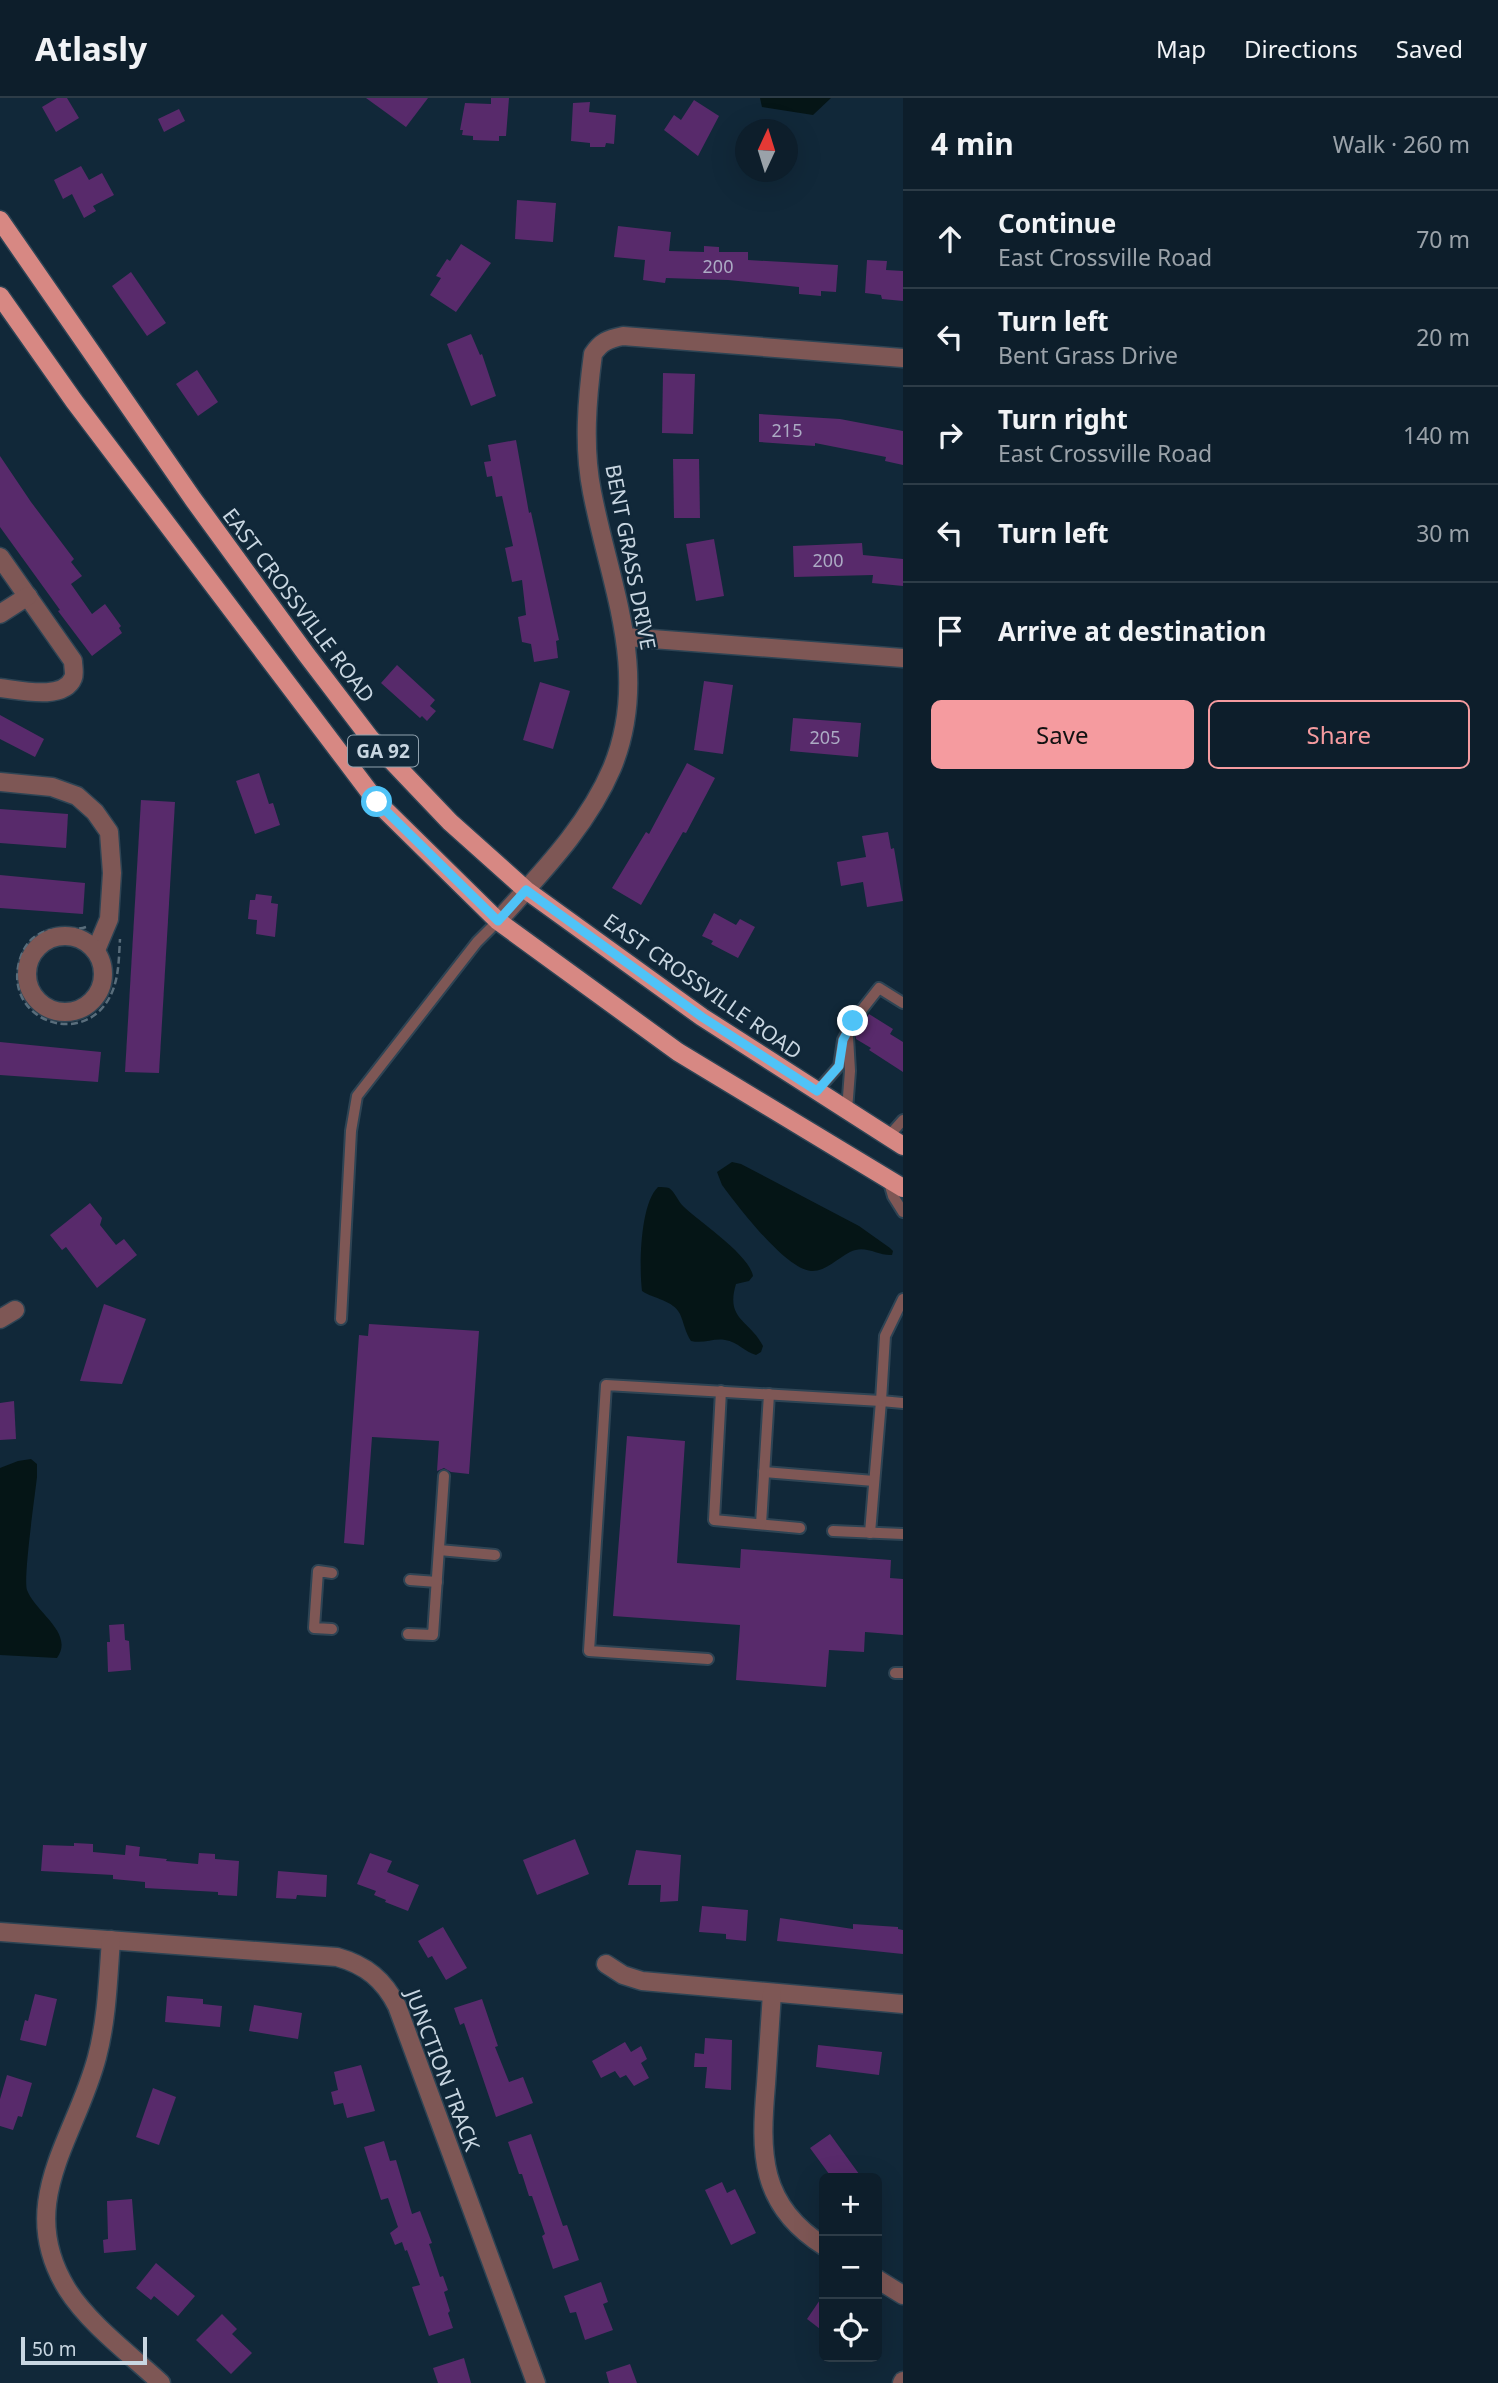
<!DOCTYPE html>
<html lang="en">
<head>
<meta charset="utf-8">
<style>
  :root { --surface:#0d1e2b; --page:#1b2b37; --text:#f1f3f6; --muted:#9aa2a9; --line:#2d3c47; --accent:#f59b9f }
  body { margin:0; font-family:"Noto Sans",sans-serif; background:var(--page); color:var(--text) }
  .controls { position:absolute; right:21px; bottom:21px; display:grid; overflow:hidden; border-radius:10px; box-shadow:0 7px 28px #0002 }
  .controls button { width:63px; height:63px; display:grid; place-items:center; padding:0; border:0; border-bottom:2px solid var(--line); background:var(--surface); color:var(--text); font:35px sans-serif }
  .compass { position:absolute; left:735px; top:21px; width:63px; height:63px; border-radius:50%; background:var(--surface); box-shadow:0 7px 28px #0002; rotate:4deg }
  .scale { position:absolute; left:21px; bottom:18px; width:126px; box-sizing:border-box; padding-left:7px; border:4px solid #c8d6e1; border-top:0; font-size:19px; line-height:24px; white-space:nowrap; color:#c8d6e1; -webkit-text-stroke:5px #112839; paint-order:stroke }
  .stop { position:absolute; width:21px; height:21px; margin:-16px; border:5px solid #4fc3f7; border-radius:50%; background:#fff }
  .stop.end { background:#4fc3f7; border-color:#fff; box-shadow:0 2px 7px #0008 }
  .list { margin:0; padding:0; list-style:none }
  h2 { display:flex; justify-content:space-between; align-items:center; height:91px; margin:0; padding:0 28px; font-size:30px }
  h2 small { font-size:23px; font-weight:400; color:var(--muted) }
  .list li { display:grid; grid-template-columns:46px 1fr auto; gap:21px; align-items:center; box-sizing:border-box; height:98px; padding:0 28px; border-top:2px solid var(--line) }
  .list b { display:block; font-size:26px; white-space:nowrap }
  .list p { margin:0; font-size:23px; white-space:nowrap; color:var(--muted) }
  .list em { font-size:23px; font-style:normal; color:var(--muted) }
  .actions { display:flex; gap:14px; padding:21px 28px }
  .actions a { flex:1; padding:16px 0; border:2px solid var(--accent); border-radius:10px; text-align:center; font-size:24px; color:var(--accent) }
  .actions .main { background:var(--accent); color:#111 }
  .icon { flex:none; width:38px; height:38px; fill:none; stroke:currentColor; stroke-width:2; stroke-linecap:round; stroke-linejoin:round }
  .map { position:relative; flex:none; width:903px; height:2285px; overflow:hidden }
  header { display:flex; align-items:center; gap:42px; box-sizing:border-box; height:98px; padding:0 35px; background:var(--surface); border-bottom:2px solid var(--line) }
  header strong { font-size:33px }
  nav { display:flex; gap:38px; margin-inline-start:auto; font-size:24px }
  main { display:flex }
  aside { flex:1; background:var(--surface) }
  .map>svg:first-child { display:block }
  .water { fill:#051516 }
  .building { fill:#582a6b }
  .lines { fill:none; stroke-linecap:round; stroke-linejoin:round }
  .service-casing { stroke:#2e4454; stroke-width:14 }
  .minor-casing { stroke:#2e4454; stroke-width:21 }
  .primary-casing { stroke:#2e4454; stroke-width:21 }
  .path { stroke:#596d7b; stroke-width:2.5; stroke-dasharray:7 3.5; stroke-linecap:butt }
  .service { stroke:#7e5755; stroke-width:10 }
  .minor { stroke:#7e5755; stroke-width:18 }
  .primary { stroke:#d78883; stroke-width:18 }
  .route { stroke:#4fc3f7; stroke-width:9 }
  .labels { text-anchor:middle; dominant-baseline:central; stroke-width:5; stroke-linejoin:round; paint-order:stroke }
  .number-label { font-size:18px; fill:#acabc4 }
  .shield { fill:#112839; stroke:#91a2af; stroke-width:2 }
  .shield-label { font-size:19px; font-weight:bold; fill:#c8d6e1 }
  .street-label { font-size:21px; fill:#c8d6e1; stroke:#112839 }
</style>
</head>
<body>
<header>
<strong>Atlasly</strong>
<nav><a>Map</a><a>Directions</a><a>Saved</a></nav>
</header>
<main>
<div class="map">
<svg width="903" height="2285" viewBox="0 0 903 2285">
  <rect width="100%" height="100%" fill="#112839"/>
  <g class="water">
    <path d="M760 0H831L813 17 762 9Z"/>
    <path d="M732 1064 741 1066 859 1128 890 1150 893 1153 892 1157C878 1158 865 1146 850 1154 838 1160 825 1174 811 1173 785 1171 737 1107 722 1087L717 1074Z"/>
    <path d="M658 1089C662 1089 666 1089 669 1090 675 1094 678 1103 683 1108 699 1124 749 1156 753 1178L749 1183 736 1186C725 1222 750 1222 763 1248L761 1254 756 1257C745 1254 738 1244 725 1242 713 1240 704 1246 691 1243 685 1234 684 1225 680 1216 673 1202 654 1201 642 1193 639 1169 640 1106 658 1089Z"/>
    <path d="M31 1361 37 1366V1379C35 1397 23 1481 27 1492 35 1514 75 1535 57 1560L0 1557V1370L18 1363Z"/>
  </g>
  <g class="building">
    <path d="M57 0H67L79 20 56 34 42 9Z"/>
    <path d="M366 0H428L406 29Z"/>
    <path d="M491 0H509L506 38H499V43L473 42V38L462 37 463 32H460L465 5 491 6Z"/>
    <path d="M694 2 719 18 698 58 664 32 674 17 681 22Z"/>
    <path d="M590 4 589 14 616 17 614 46 606 45 605 49H590V45L571 43 573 5Z"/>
    <path d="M179 11 185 23 164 34 158 21Z"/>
    <path d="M81 68 89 82 102 75 114 97 93 108 96 113 84 120 72 96 63 101 54 82Z"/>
    <path d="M517 102 556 105 553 144 515 141Z"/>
    <path d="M618 128 671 134 669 153 704 154V148L719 149V154H748V162L838 167 836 194 821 193V198L799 196V189L728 182 666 180 665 185 643 182 645 162 614 159Z"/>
    <path d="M461 146 491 165 456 214 430 197 441 180 436 178 447 161 450 163Z"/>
    <path d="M867 162 887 163 886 172 903 173V203L882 201 881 197 865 195Z"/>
    <path d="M131 174 166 225 147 238 112 188Z"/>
    <path d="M471 236 480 257 482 256 496 298 471 308 447 246Z"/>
    <path d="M197 272 218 304 198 318 176 286Z"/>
    <path d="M663 275 695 276 693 336 662 335Z"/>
    <path d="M759 316 840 321 903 333V367L885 363 886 359 815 345V348L759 344Z"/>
    <path d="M516 342 529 415 531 414 559 542 556 543 558 560 534 564 531 546 522 544 518 519 526 517 522 482 512 484 505 450 513 448 502 398 496 399 492 378 487 379 484 364 491 363 488 347Z"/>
    <path d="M0 358 31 404 74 461 71 464 82 478 71 486 92 516 105 506 121 528 119 530 122 535 92 558 58 513 60 512 0 429Z"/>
    <path d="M673 361H699L700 420H674Z"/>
    <path d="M714 441 724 498 696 503 686 446Z"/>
    <path d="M862 445 863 457 903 461V488L872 485 873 477 794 479 793 448Z"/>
    <path d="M397 567 435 602 430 608 436 613 427 623 422 618 420 620 381 585Z"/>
    <path d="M704 583 733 587 723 656 694 652Z"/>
    <path d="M540 584 570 593 553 651 523 642Z"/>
    <path d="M0 617 44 641 35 659 0 641Z"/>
    <path d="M793 620 861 625 858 659 790 653Z"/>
    <path d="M687 665 715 680 686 735 683 734 641 807 612 790 646 734 649 736Z"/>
    <path d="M259 675 269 706 273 705 280 727 255 736 236 683Z"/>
    <path d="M141 702 175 704 159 975 125 974Z"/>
    <path d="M0 711 68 716 66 750 0 745Z"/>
    <path d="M888 734 891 751 894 750 903 803 867 809 863 784 841 788 837 764 866 759 862 738Z"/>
    <path d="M0 777 85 785 83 816 0 810Z"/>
    <path d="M256 796 272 798 271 805 278 806 275 839 256 836 257 822 248 821 250 802H255Z"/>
    <path d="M714 815 736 827 740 821 755 829 738 860 711 846 713 843 702 838Z"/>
    <path d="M869 916 893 931 890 936 903 944V974L869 952 871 950 856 941 855 936Z"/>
    <path d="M0 944 101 954 98 984 0 977Z"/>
    <path d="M90 1105 102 1120 100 1127 116 1147 124 1141 137 1157 97 1190 66 1149 62 1152 50 1137Z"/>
    <path d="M104 1206 146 1221 122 1286 80 1283Z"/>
    <path d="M369 1226 479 1233 469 1376 451 1374 444 1370 437 1373 439 1343 372 1339 364 1447 344 1445 359 1237 368 1238Z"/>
    <path d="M14 1303 16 1341 0 1342V1305Z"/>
    <path d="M627 1338 685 1343 677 1465 740 1470 741 1451 891 1462 890 1480 903 1481V1537L865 1534 864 1554 829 1552 826 1589 736 1582 740 1527 613 1518Z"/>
    <path d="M124 1526 125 1542 129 1543 131 1572 108 1574 107 1544H110L109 1527Z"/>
    <path d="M575 1741 589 1776 537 1797 523 1762Z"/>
    <path d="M74 1745 93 1746V1754L125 1757 126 1747 140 1749 139 1758 167 1761 166 1763 198 1766 199 1755 215 1756V1761L239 1763 237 1798 218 1797V1794L145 1790V1784L113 1781V1777L41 1773 43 1747 74 1748Z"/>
    <path d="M636 1752 681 1757 678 1803 660 1804 661 1787H628Z"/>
    <path d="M370 1755 392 1763 387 1774 419 1787 408 1813 385 1804 386 1802 374 1797 376 1793 357 1786Z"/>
    <path d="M278 1773 327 1777 326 1799 297 1797 296 1801 276 1800Z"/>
    <path d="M702 1808 748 1812 746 1843 726 1841V1836L699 1834Z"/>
    <path d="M780 1820 853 1831V1826L898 1829V1831L903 1832V1856L777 1843Z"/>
    <path d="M443 1829 467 1870 446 1882 432 1858 428 1860 418 1843Z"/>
    <path d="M35 1896 57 1901 46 1948 20 1942 25 1922 28 1923Z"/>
    <path d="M167 1898 203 1901V1906L222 1908 220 1929 165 1924Z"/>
    <path d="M482 1901 498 1948 495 1949 509 1984 523 1979 533 2005 496 2019 464 1925 460 1927 454 1910Z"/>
    <path d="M254 1907 302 1915 298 1941 249 1933Z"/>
    <path d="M705 1940 732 1942 731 1992 705 1990 707 1969H694L695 1955 704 1956Z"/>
    <path d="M625 1944 631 1954 641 1948 647 1961 641 1965 649 1980 634 1988 626 1977 620 1980 615 1973 601 1980 592 1963Z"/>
    <path d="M818 1947 882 1954 879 1977 816 1969Z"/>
    <path d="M361 1967 375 2013 347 2020 343 2005 334 2007 331 1994 338 1992 334 1974Z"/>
    <path d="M7 1977 32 1985 22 2019 18 2018 13 2032 0 2028V2001Z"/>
    <path d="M153 1990 176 1999 159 2047 136 2039Z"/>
    <path d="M531 2036 563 2128 567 2127 579 2162 553 2171 542 2138 545 2136 532 2098H529L522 2076H519L508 2044Z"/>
    <path d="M830 2036 843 2054 862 2080H832L810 2050Z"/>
    <path d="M384 2043 390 2063 396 2062 412 2116 420 2113 432 2145 429 2146 440 2179 443 2178 448 2192 444 2194 450 2213 448 2215 453 2230 429 2238 412 2189 420 2187 407 2152 405 2153 402 2144 395 2147 390 2135 398 2129 388 2100 381 2102 364 2049Z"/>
    <path d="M722 2084 727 2095 735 2091 756 2135 731 2147 705 2092Z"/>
    <path d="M132 2101 136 2152 104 2155 103 2142 108 2141 107 2103Z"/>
    <path d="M156 2165 195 2198 178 2218 154 2198 151 2202 136 2190Z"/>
    <path d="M601 2184 608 2204 603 2206 613 2232 585 2242 576 2214 570 2215 564 2198Z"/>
    <path d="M824 2196V2234L807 2221Z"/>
    <path d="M222 2216 237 2231 232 2236 252 2255 231 2276 196 2242Z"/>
    <path d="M464 2260 471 2285H438L433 2270Z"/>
    <path d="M630 2266 637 2285H609L606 2274Z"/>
  </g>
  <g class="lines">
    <defs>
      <g id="service">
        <path d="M817 993 839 968 843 942 853 923 879 890 903 905"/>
        <path d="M847 1012 850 973 848 939"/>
        <path d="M888 1039 903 1022"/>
        <path d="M888 1081 893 1098 903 1114"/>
        <path d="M341 1221 351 1033 357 998 477 844 498 823"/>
        <path d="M721 1293 714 1422 800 1430"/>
        <path d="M764 1374 874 1383"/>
        <path d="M761 1426 769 1296"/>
        <path d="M833 1433 903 1436"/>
        <path d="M870 1435 881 1303 903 1305"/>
        <path d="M439 1452 495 1457"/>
        <path d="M410 1482 437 1484"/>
        <path d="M332 1531 314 1530 318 1473 332 1475"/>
        <path d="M408 1536 433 1537 444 1378"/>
        <path d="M708 1561 589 1553 606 1287 881 1303 885 1238 903 1201"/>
        <path d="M895 1575H903"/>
      </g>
      <g id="minor">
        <path d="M0 459 73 563C73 568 75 576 73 580 64 603 19 592 0 590"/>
        <path d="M0 516 28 498"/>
        <path d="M626 539 903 560"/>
        <path d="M0 684 52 689 77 698 95 714 109 734 112 775 109 821 96 852"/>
        <path d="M498 823C540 776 587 729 612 670 651 575 610 488 592 394 583 349 587 301 593 256 601 244 608 241 623 238L903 260"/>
        <circle cx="65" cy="876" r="38"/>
        <path d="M0 1221 15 1212"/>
        <path d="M0 1834 337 1859C366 1867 384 1882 397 1908L536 2285"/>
        <path d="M111 1842C108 1881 107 1921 97 1959 76 2040 14 2105 67 2191 89 2226 131 2257 161 2285"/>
        <path d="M606 1866 623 1877 642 1883 903 1906"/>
        <path d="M772 1895C770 1925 768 1956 766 1986 760 2055 759 2107 824 2148"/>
        <path d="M877 2181 903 2197"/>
        <path d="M902 2285 903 2283"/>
      </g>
      <g id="primary">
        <path d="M0 122 193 401 306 556 370 640 450 724 526 792 702 919 903 1048"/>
        <path d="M0 198 74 303 377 704 498 823 678 954 903 1090"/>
      </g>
    </defs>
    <use href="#service" class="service-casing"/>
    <use href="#minor" class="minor-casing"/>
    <use href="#primary" class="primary-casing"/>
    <path class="path" d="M86 829C71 834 54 828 39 836 29 841 23 851 20 861 0 925 92 955 114 889 119 874 119 857 120 841"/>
    <use href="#service" class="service"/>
    <use href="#minor" class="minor"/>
    <use href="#primary" class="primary"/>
  </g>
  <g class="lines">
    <path class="route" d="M377 704 498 823 526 792 702 919 817 993 839 968 843 942 853 923"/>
  </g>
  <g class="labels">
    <g class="number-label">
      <text x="718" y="168">200</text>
      <text x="787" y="332">215</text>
      <text x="828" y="462">200</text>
      <text x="825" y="639">205</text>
    </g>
    <rect class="shield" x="348" y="637.5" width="70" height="31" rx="5"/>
    <g class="shield-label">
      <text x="383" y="653">GA 92</text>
    </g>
    <g class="street-label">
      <text transform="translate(631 459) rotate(79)">BENT GRASS DRIVE</text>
      <text transform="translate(299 507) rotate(53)">EAST CROSSVILLE ROAD</text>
      <text transform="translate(703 888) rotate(35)">EAST CROSSVILLE ROAD</text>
      <text transform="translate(443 1972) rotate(69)">JUNCTION TRACK</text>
    </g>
  </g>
</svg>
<div class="controls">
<button>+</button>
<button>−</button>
<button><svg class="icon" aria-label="locate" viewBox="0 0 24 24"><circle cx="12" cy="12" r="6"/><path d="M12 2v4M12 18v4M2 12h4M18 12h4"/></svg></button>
</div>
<svg class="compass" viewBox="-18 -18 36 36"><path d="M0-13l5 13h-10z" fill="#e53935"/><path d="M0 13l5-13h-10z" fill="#9aa2a9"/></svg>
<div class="scale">50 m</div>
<div class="stop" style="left:377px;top:704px"></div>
<div class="stop end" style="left:853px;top:923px"></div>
</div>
<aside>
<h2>4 min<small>Walk · 260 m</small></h2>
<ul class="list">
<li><svg class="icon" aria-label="ahead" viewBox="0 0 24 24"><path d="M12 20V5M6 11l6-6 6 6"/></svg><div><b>Continue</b><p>East Crossville Road</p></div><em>70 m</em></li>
<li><svg class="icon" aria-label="left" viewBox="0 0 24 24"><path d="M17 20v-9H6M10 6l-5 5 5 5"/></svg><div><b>Turn left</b><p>Bent Grass Drive</p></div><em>20 m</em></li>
<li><svg class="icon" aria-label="right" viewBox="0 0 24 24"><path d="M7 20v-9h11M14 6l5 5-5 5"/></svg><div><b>Turn right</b><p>East Crossville Road</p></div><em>140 m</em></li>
<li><svg class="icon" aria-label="left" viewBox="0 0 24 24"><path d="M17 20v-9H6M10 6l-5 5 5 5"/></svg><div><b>Turn left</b></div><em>30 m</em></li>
<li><svg class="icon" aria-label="arrive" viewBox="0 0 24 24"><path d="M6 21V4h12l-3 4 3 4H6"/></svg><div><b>Arrive at destination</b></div></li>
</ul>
<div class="actions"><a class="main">Save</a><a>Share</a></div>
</aside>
</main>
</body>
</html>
